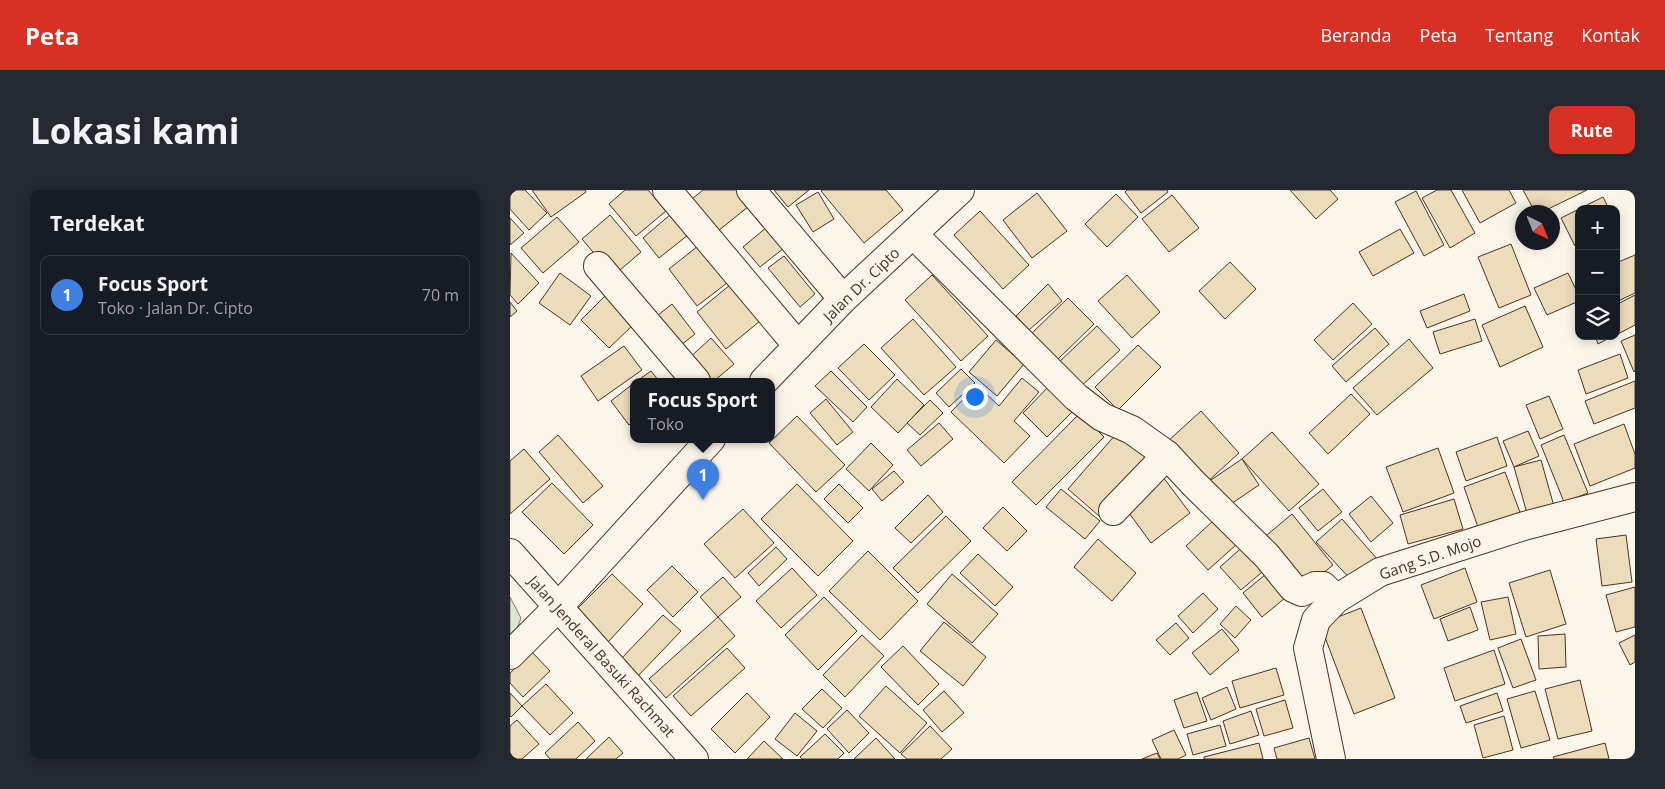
<!DOCTYPE html>
<html lang="id">
<head>
<meta charset="utf-8">
<style>
  :root { --surface:#171b24; --page:#242831; --text:#f1f3f6; --muted:#9ea1a6; --line:#363941; --accent:#d93025 }
  body { margin:0; font-family:"Open Sans",sans-serif; background:var(--page); color:var(--text) }
  .controls { position:absolute; right:15px; top:15px; display:grid; overflow:hidden; border-radius:10px; box-shadow:0 2px 12px #0003 }
  .controls button { width:45px; height:45px; display:grid; place-items:center; padding:0; border:0; border-bottom:1px solid var(--line); background:var(--surface); color:var(--text); font:25px sans-serif }
  .compass { position:absolute; left:1005px; top:15px; width:45px; height:45px; border-radius:50%; background:var(--surface); box-shadow:0 2px 12px #0003; rotate:137deg }
  .you { position:absolute; left:464px; top:206px; width:18px; height:18px; margin:-12px; border:4px solid #fff; border-radius:50%; background:#1a73e8; box-shadow:0 0 0 8px #1a73e833 }
  .badge { display:grid; place-items:center; width:32px; height:32px; border-radius:50%; background:var(--accent); color:#fff; font-size:16px; font-weight:700 }
  .pin { position:absolute; translate:-50% -41px; filter:drop-shadow(0 1px 2px #0008) }
  .pin::after { content:''; position:absolute; top:26px; width:18px; height:15px; background:inherit; clip-path:polygon(0 0,100% 0,50% 100%) }
  .popup { position:absolute; left:120px; top:188px; width:145px; height:65px; box-sizing:border-box; display:grid; place-content:center; border-radius:10px; background:var(--surface); filter:drop-shadow(0 1px 4px #0005); font-size:16px; white-space:nowrap; color:var(--muted) }
  .popup b { font-size:19px; color:var(--text) }
  .popup::after { content:''; position:absolute; left:50%; top:100%; margin-left:-10px; border:10px solid transparent; border-top-color:var(--surface) }
  .list { margin:0; padding:0; list-style:none }
  h2 { display:flex; justify-content:space-between; align-items:center; height:65px; margin:0; padding:0 20px; font-size:21px }
  h2 small { font-size:16px; font-weight:400; color:var(--muted) }
  .list li { display:grid; grid-template-columns:32px 1fr auto; gap:15px; align-items:center; box-sizing:border-box; height:80px; margin:0 10px 10px; padding:0 10px; border:1px solid var(--line); border-radius:10px }
  .list b { display:block; font-size:19px; white-space:nowrap }
  .list p { margin:0; font-size:16px; white-space:nowrap; color:var(--muted) }
  .list em { font-size:16px; font-style:normal; color:var(--muted) }
  .icon { flex:none; width:28px; height:28px; fill:none; stroke:currentColor; stroke-width:2; stroke-linecap:round; stroke-linejoin:round }
  .map { position:relative; flex:none; width:1125px; height:569px; overflow:hidden; border-radius:10px }
  header { display:flex; align-items:center; gap:30px; box-sizing:border-box; height:70px; padding:0 25px; background:var(--accent); color:#fff }
  header strong { font-size:24px }
  nav { display:flex; gap:28px; margin-inline-start:auto; font-size:18px }
  .intro { display:flex; align-items:center; justify-content:space-between; box-sizing:border-box; height:120px; padding:0 30px }
  h1 { margin:0; font-size:35px }
  .button { padding:12px 22px; border-radius:10px; background:var(--accent); color:#fff; font-size:18px; font-weight:700 }
  main { display:flex; gap:30px; padding:0 30px }
  aside { flex:1; background:var(--surface); border-radius:10px; box-shadow:0 2px 12px #0003 }
  .map>svg:first-child { display:block }
  .green { fill:#dce7d0; stroke:#887966 }
  .building { fill:#ecdcbc; stroke:#4a3520 }
  .lines { fill:none; stroke-linecap:round; stroke-linejoin:round }
  .minor-casing { stroke:#4a3520; stroke-width:30 }
  .major-casing { stroke:#4a3520; stroke-width:30 }
  .minor { stroke:#fbf6e9; stroke-width:28 }
  .major { stroke:#fbf6e9; stroke-width:28 }
  .labels { text-anchor:middle; dominant-baseline:central; stroke-width:4; stroke-linejoin:round; paint-order:stroke }
  .street-label { font-size:15px; fill:#4a3520; stroke:#fbf6e9 }
</style>
</head>
<body>
<header>
<strong>Peta</strong>
<nav><a>Beranda</a><a>Peta</a><a>Tentang</a><a>Kontak</a></nav>
</header>
<div class="intro"><h1>Lokasi kami</h1><a class="button">Rute</a></div>
<main>
<aside>
<h2>Terdekat<small></small></h2>
<ul class="list">
<li><span class="badge" style="background:#3f7fe0">1</span><div><b>Focus Sport</b><p>Toko · Jalan Dr. Cipto</p></div><em>70 m</em></li>
</ul>
</aside>
<div class="map">
<svg width="1125" height="569" viewBox="0 0 1125 569">
  <rect width="100%" height="100%" fill="#fbf6e9"/>
  <path class="green" d="M0 407 11 428 5 444 0 448Z"/>
  <g class="building">
    <path d="M0 0H15L37 23 19 40 0 19Z"/>
    <path d="M22 0H75L76 2 41 27Z"/>
    <path d="M115 0H138L156 21 126 46 99 14Z"/>
    <path d="M193 0H234L244 12 208 41 182 9Z"/>
    <path d="M264 0H299L278 17Z"/>
    <path d="M312 0H376L393 20 354 53 311 1Z"/>
    <path d="M617 0H657L658 2 631 23 615 2Z"/>
    <path d="M780 0H820L828 9 806 29Z"/>
    <path d="M927 0H941L965 43 940 58 912 8Z"/>
    <path d="M952 0H999L1006 13 970 33Z"/>
    <path d="M1013 0H1077L1032 22H1025Z"/>
    <path d="M906 1 934 55 914 66 885 12Z"/>
    <path d="M308 2 324 29 303 42 286 15Z"/>
    <path d="M527 3 557 41 522 68 493 30Z"/>
    <path d="M606 4 628 27 597 57 575 34Z"/>
    <path d="M662 5 689 38 659 62 632 29Z"/>
    <path d="M1093 7 1099 19H1069Z"/>
    <path d="M1069 19V54L1065 56 1051 28Z"/>
    <path d="M470 21 519 75 493 99 444 45Z"/>
    <path d="M161 24 178 45 149 68 133 48Z"/>
    <path d="M100 25 131 62 103 86 72 49Z"/>
    <path d="M47 27 69 52 33 83 11 58Z"/>
    <path d="M0 28 14 43 0 55Z"/>
    <path d="M257 37 274 58 250 77 233 57Z"/>
    <path d="M890 39 904 63 863 86 849 62Z"/>
    <path d="M1001 54 1021 105 989 118 968 67Z"/>
    <path d="M188 56 217 93 187 116 159 79Z"/>
    <path d="M1 63 29 93 8 114 0 105Z"/>
    <path d="M1125 65V103L1106 112V73Z"/>
    <path d="M274 66 305 104 290 117 258 78Z"/>
    <path d="M720 72 746 99 715 129 689 101Z"/>
    <path d="M50 83 81 106 60 135 29 113Z"/>
    <path d="M1058 83 1069 106V111L1037 125 1024 98Z"/>
    <path d="M422 85 478 146 451 171 395 110Z"/>
    <path d="M617 85 650 122 622 148 588 111Z"/>
    <path d="M538 94 552 111 519 140 506 126Z"/>
    <path d="M220 95 250 131 216 159 187 122Z"/>
    <path d="M954 104 960 121 917 138 910 121Z"/>
    <path d="M1125 105V135L1106 145V115Z"/>
    <path d="M95 106 123 135 99 158 71 130Z"/>
    <path d="M558 108 584 134 546 171 520 145Z"/>
    <path d="M0 112 7 121 0 127Z"/>
    <path d="M843 113 862 134 823 170 804 150Z"/>
    <path d="M162 114 185 144 166 159 143 129Z"/>
    <path d="M1015 116 1033 157 990 177 972 135Z"/>
    <path d="M403 129 446 177 414 205 371 158Z"/>
    <path d="M965 129 972 151 930 164 923 142Z"/>
    <path d="M587 136 610 160 567 200 545 176Z"/>
    <path d="M865 138 879 154 836 192 822 176Z"/>
    <path d="M1125 145V181L1124 182 1111 151Z"/>
    <path d="M1085 146H1103L1088 154Z"/>
    <path d="M201 148 224 174 204 191H194L176 171Z"/>
    <path d="M899 149 923 178 867 225 843 198Z"/>
    <path d="M486 150 514 174 487 206 459 182Z"/>
    <path d="M354 154 385 185 359 210 328 178Z"/>
    <path d="M628 155 651 177 608 220 585 197Z"/>
    <path d="M114 156 132 180 88 211 71 186Z"/>
    <path d="M1110 164 1118 188 1076 204 1068 180Z"/>
    <path d="M451 179 465 193 439 217 426 203Z"/>
    <path d="M141 181 149 191H127Z"/>
    <path d="M321 181 357 217 343 232 305 196Z"/>
    <path d="M512 188 529 202 504 231 520 246 494 273 441 222 467 195 489 216Z"/>
    <path d="M387 189 414 215 388 243 361 217Z"/>
    <path d="M1125 191V218L1084 234 1075 211Z"/>
    <path d="M543 192 568 216 537 247 513 223Z"/>
    <path d="M124 193V231L119 235 101 211Z"/>
    <path d="M841 204 860 224 818 264 799 243Z"/>
    <path d="M1039 206 1053 239 1030 249 1016 215Z"/>
    <path d="M316 209 343 242 327 255 300 223Z"/>
    <path d="M420 210 433 223 410 245 397 233Z"/>
    <path d="M691 221 729 263 695 294 657 252Z"/>
    <path d="M570 223 594 247 526 315 502 292Z"/>
    <path d="M287 226 335 275 306 302 259 253Z"/>
    <path d="M429 233 443 249 411 276 397 260Z"/>
    <path d="M1114 234 1125 264V278L1080 296 1064 254Z"/>
    <path d="M1018 241 1029 266 1004 277 993 251Z"/>
    <path d="M762 242 809 294 779 321 732 269Z"/>
    <path d="M607 243 639 270 589 326 558 299Z"/>
    <path d="M48 245 93 296 73 313 29 262Z"/>
    <path d="M1054 245 1078 303 1054 312 1031 255Z"/>
    <path d="M987 247 997 276 956 291 946 262Z"/>
    <path d="M361 253 383 275 359 301 336 279Z"/>
    <path d="M928 258 944 303 893 322 876 277Z"/>
    <path d="M14 259 40 289 0 324V271Z"/>
    <path d="M732 269 749 295 712 320 695 294Z"/>
    <path d="M1031 270 1045 320 1018 327 1004 277Z"/>
    <path d="M384 281 394 292 372 311 362 299Z"/>
    <path d="M995 282 1011 325 969 340 954 297Z"/>
    <path d="M653 287 680 323 641 353 614 316Z"/>
    <path d="M42 293 83 335 54 364 12 322Z"/>
    <path d="M287 294 343 351 308 386 251 329Z"/>
    <path d="M329 294 353 318 338 333 314 309Z"/>
    <path d="M551 299 590 331 575 349 536 317Z"/>
    <path d="M813 299 832 322 808 341 789 318Z"/>
    <path d="M418 305 433 322 401 353 385 338Z"/>
    <path d="M861 306 883 333 861 352 839 324Z"/>
    <path d="M944 309 953 339 898 354 890 325Z"/>
    <path d="M493 317 517 341 497 361 473 338Z"/>
    <path d="M233 319 264 353 225 388 194 354Z"/>
    <path d="M782 324 823 375 793 400 751 350Z"/>
    <path d="M436 326 461 351 408 403 383 378Z"/>
    <path d="M705 329 727 354 698 380 676 356Z"/>
    <path d="M832 329 868 370 843 392 806 352Z"/>
    <path d="M1116 345 1122 392 1092 396 1086 349Z"/>
    <path d="M588 349 626 383 602 411 564 377Z"/>
    <path d="M737 353 758 377 731 400 710 377Z"/>
    <path d="M266 357 277 369 249 396 238 383Z"/>
    <path d="M358 361 408 411 370 450 319 401Z"/>
    <path d="M468 364 503 397 485 416 450 383Z"/>
    <path d="M162 376 188 402 163 427 137 400Z"/>
    <path d="M282 378 307 405 271 438 246 411Z"/>
    <path d="M955 378 967 412 924 429 911 395Z"/>
    <path d="M761 380 781 403 752 427 733 403Z"/>
    <path d="M1040 380 1056 434 1016 447 999 393Z"/>
    <path d="M102 384 133 414 98 452 65 421Z"/>
    <path d="M442 384 488 424 462 453 417 414Z"/>
    <path d="M213 387 231 407 208 427 190 407Z"/>
    <path d="M1125 397V437L1106 442 1096 405Z"/>
    <path d="M693 403 708 419 683 443 668 426Z"/>
    <path d="M314 407 347 441 308 480 275 445Z"/>
    <path d="M998 407 1006 444 980 450 971 412Z"/>
    <path d="M726 416 741 430 725 448 710 434Z"/>
    <path d="M960 417 968 440 938 451 930 429Z"/>
    <path d="M851 418 885 508 844 524 810 434Z"/>
    <path d="M153 425 171 441 127 487 109 471Z"/>
    <path d="M208 427 225 446 156 508 139 489Z"/>
    <path d="M434 432 476 467 453 496 410 461Z"/>
    <path d="M666 433 679 448 660 465 646 450Z"/>
    <path d="M712 439 729 460 700 485 682 463Z"/>
    <path d="M1055 444 1056 477 1029 479 1028 446Z"/>
    <path d="M352 445 374 466 335 507 313 485Z"/>
    <path d="M1125 445V472L1120 475 1109 453Z"/>
    <path d="M1011 449 1026 490 1003 498 988 458Z"/>
    <path d="M393 456 429 494 408 515 371 477Z"/>
    <path d="M217 458 235 478 181 526 163 506Z"/>
    <path d="M984 460 995 494 945 511 934 478Z"/>
    <path d="M22 462 40 481 13 507 0 493V483Z"/>
    <path d="M766 478 774 505 730 518 722 491Z"/>
    <path d="M1070 490 1082 541 1048 549 1035 499Z"/>
    <path d="M36 494 63 523 40 545 12 516Z"/>
    <path d="M376 496 417 533 390 563 349 526Z"/>
    <path d="M717 497 726 519 701 530 692 508Z"/>
    <path d="M312 499 332 518 313 538 292 519Z"/>
    <path d="M434 501 454 523 432 542 413 520Z"/>
    <path d="M1025 501 1040 550 1011 558 997 509Z"/>
    <path d="M687 502 697 531 674 538 664 510Z"/>
    <path d="M0 503 12 516 1 527 0 526Z"/>
    <path d="M237 503 260 527 225 563 201 539Z"/>
    <path d="M987 503 993 521 956 533 950 516Z"/>
    <path d="M775 510 783 538 754 546 746 519Z"/>
    <path d="M337 520 359 543 339 563 317 539Z"/>
    <path d="M741 521 749 545 720 554 713 531Z"/>
    <path d="M285 523 307 541 287 566 265 549Z"/>
    <path d="M994 526 1003 560 973 568 964 535Z"/>
    <path d="M7 530 29 554 12 569H0V536Z"/>
    <path d="M68 532 85 551 66 569H40L35 563Z"/>
    <path d="M710 535 716 556 683 565 677 544Z"/>
    <path d="M420 536 442 559 431 569H397L391 564Z"/>
    <path d="M664 540 676 565 668 569H651L642 550Z"/>
    <path d="M315 544 334 563 328 569H292L290 567Z"/>
    <path d="M99 547 113 563 106 569H76Z"/>
    <path d="M366 548 385 569H344Z"/>
    <path d="M799 548 805 569H767L764 558Z"/>
    <path d="M254 551 273 569H237Z"/>
    <path d="M749 553 753 569H694V567Z"/>
    <path d="M1095 553 1099 569H1044L1043 567Z"/>
    <path d="M647 563 650 569H632Z"/>
  </g>
  <g class="lines">
    <defs>
      <g id="minor">
        <path d="M157 0 288 156"/>
        <path d="M241 0 333 109"/>
        <path d="M403 44 566 207 592 227 622 240 657 265 683 293 757 366 783 398 792 402 805 396H813L826 409"/>
        <path d="M88 76 186 191"/>
        <path d="M254 191 333 109 450 0"/>
        <path d="M603 321 657 265"/>
        <path d="M0 465 48 417 201 249"/>
        <path d="M821 569 798 458 806 430 826 409 870 382 1014 336 1125 307"/>
      </g>
      <path id="major" d="M0 363 184 569"/>
    </defs>
    <use href="#minor" class="minor-casing"/>
    <use href="#major" class="major-casing"/>
    <use href="#minor" class="minor"/>
    <use href="#major" class="major"/>
  </g>
  <g class="labels">
    <g class="street-label">
      <text transform="translate(351 94) rotate(-44)">Jalan Dr. Cipto</text>
      <text transform="translate(920 367) rotate(-19)">Gang S.D. Mojo</text>
      <text transform="translate(92 466) rotate(48)">Jalan Jenderal Basuki Rachmat</text>
    </g>
  </g>
</svg>
<div class="controls">
<button>+</button>
<button>−</button>
<button><svg class="icon" aria-label="layers" viewBox="0 0 24 24"><path d="M12 4l9 5-9 5-9-5zM3 14l9 5 9-5"/></svg></button>
</div>
<svg class="compass" viewBox="-18 -18 36 36"><path d="M0-13l5 13h-10z" fill="#e53935"/><path d="M0 13l5-13h-10z" fill="#9ea1a6"/></svg>
<div class="you"></div>
<div class="pin badge" style="left:193px;top:310px;background:#3f7fe0">1</div>
<div class="popup"><b>Focus Sport</b>Toko</div>
</div>
</main>
</body>
</html>
